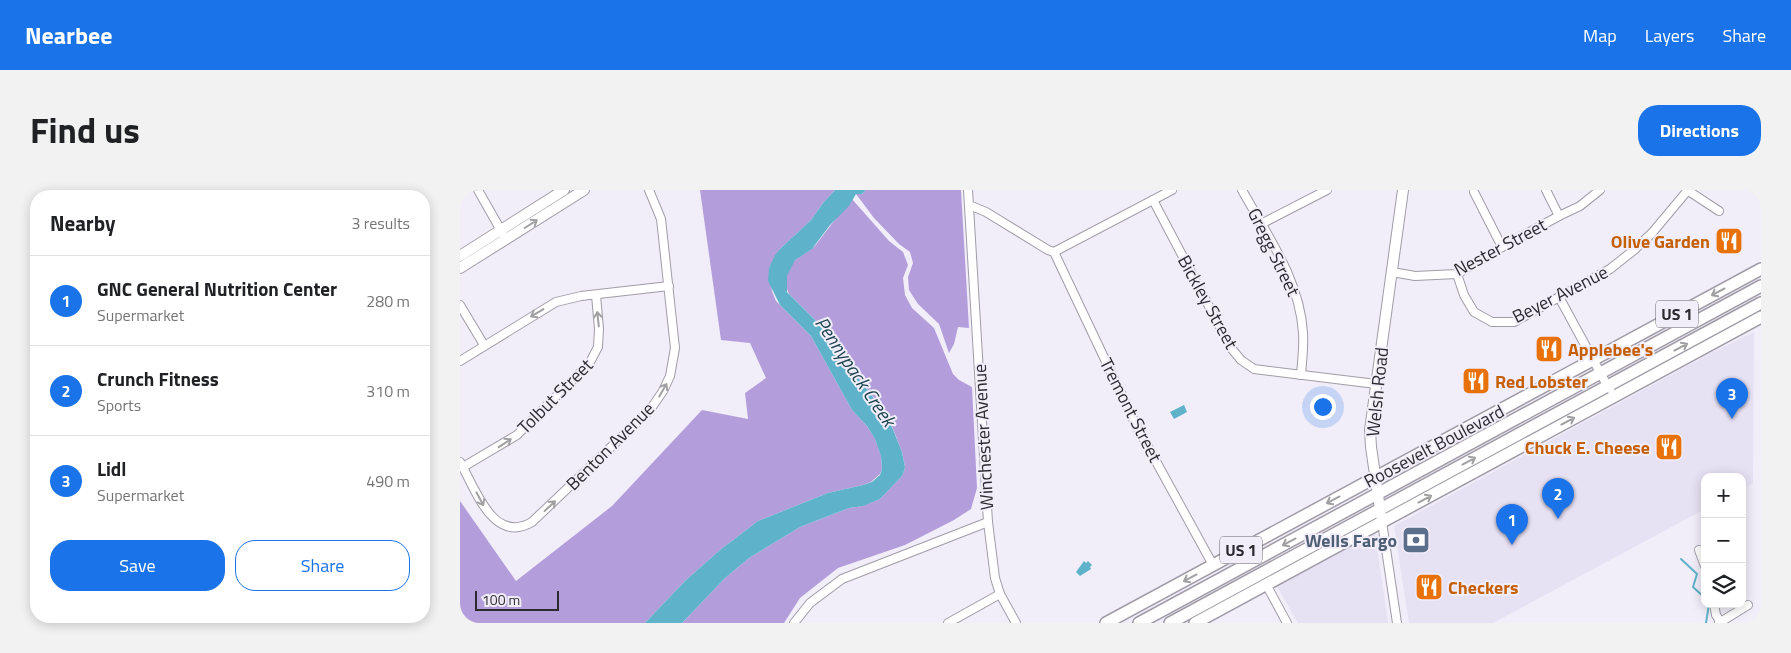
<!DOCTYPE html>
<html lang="en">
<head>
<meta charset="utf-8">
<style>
  :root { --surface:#fff; --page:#f2f2f2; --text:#202124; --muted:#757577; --line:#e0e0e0; --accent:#1a73e8 }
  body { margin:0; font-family:"Titillium Web",sans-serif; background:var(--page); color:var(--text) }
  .controls { position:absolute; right:15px; bottom:15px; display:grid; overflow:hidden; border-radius:10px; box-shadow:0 2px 12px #0003 }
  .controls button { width:45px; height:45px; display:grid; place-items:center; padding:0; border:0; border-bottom:1px solid var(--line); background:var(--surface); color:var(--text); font:25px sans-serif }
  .scale { position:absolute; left:15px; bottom:12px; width:84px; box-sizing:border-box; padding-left:5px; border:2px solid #2c2a2f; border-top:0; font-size:14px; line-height:18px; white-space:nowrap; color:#2c2a2f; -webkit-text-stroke:4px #f1edf9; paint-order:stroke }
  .you { position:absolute; left:862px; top:216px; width:18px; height:18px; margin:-12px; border:4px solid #fff; border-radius:50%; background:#1a73e8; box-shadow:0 0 0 8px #1a73e833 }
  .badge { display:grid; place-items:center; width:32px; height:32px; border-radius:50%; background:var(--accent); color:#fff; font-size:16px; font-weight:700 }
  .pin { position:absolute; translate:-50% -41px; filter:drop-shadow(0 1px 2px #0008) }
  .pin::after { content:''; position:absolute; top:26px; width:18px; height:15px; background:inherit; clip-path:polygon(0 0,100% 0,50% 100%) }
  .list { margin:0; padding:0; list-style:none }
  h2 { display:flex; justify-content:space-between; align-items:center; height:65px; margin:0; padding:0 20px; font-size:21px }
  h2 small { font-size:16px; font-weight:400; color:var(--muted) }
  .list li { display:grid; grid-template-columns:32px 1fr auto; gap:15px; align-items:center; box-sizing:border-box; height:90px; padding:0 20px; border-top:1px solid var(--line) }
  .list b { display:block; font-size:19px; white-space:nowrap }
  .list p { margin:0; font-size:16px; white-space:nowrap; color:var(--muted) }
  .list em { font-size:16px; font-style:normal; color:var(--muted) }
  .actions { display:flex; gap:10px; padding:15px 20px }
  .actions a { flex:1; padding:11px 0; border:1px solid var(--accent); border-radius:20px; text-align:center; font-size:18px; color:var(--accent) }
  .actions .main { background:var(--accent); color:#fff }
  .icon { flex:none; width:28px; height:28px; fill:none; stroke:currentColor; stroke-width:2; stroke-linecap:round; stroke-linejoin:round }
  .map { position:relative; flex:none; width:1301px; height:433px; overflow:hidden; border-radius:20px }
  header { display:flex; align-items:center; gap:30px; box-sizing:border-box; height:70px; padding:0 25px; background:var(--accent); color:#fff }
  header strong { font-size:24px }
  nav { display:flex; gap:28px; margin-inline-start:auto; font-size:18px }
  .intro { display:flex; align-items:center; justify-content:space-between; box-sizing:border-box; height:120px; padding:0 30px }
  h1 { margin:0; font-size:35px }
  .button { padding:12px 22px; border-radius:20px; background:var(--accent); color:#fff; font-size:18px; font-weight:700 }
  main { display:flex; gap:30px; padding:0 30px }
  aside { flex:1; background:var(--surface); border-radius:20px; box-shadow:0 2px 12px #0003 }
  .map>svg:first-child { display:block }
  .built { fill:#e7e1f4 }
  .forest { fill:#b39edb }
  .water { fill:#5eb3ca }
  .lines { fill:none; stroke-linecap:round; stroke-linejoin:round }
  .stream { stroke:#5eb3ca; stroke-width:2 }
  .minor-casing { stroke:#a09ca7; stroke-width:10 }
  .major-casing { stroke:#a09ca7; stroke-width:12 }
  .highway-casing { stroke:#a09ca7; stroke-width:14 }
  .minor { stroke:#fff; stroke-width:8 }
  .major { stroke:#fff; stroke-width:10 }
  .highway { stroke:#fff; stroke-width:11 }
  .oneway { stroke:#a09fa1 }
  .labels { text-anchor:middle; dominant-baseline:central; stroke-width:4; stroke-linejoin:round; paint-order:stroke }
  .shield { fill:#f1edf9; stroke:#67646c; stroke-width:1 }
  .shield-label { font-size:16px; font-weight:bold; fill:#2c2a2f }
  .food-label { font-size:18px; font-weight:bold; fill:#c56008; stroke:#f1edf9; text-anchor:start }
  .street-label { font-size:18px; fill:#2c2a2f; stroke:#f1edf9 }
  .service-label { font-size:18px; font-weight:bold; fill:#4e5e75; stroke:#f1edf9; text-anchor:end }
  .water-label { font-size:19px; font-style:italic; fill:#1c444e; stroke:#f1edf9 }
</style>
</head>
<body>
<header>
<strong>Nearbee</strong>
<nav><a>Map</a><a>Layers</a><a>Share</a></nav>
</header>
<div class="intro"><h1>Find us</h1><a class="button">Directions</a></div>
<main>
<aside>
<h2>Nearby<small>3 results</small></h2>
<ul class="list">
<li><span class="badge">1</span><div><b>GNC General Nutrition Center</b><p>Supermarket</p></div><em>280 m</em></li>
<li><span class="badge">2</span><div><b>Crunch Fitness</b><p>Sports</p></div><em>310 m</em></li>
<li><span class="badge">3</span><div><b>Lidl</b><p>Supermarket</p></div><em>490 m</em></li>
</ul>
<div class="actions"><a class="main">Save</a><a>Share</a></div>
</aside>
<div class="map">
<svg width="1301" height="433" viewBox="0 0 1301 433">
  <rect width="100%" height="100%" fill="#f1edf9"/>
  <g class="built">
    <path d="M1294 142 1293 293 1282 299V287H1245V319L1033 433H949L934 336 1251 163Z"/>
    <path d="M915 344 928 433H838L816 395Z"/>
  </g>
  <g class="forest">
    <path d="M240 0H375L363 13 351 30 321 58 309 78 312 101 316 111 351 146 392 220 407 236 415 249 421 265 422 279 420 284 411 292 403 295 368 303 298 331 260 360 225 391 185 433H0V311L56 391 152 316 242 220 288 229 285 203 306 188 290 153 261 150Z"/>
    <path d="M406 0H501L509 138 498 137 494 154 489 163 479 134 458 114 449 100 448 87 453 73 450 62 439 54 414 28 396 4H402Z"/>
    <path d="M392 9 429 51 443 62 448 75 443 88 445 105 452 118 474 138 493 184 499 190 512 197 517 298 511 319 494 330 445 355 378 378 340 408 324 433H222L265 388 289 368 340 337 389 318 402 316 420 309 442 286 444 281 445 277 442 262 428 226 386 172 371 146 330 105C323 96 326 76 336 69 344 63 352 61 358 52 369 37 380 23 392 9Z"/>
  </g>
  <g class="water">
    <path d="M375 0H406L402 4H396L389 16 370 35 352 59 335 70 327 86V102L371 146 386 172 428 227 442 262 445 277 444 281 442 286 420 309 403 316 389 318 340 337 289 368 265 388 222 433H185L225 391 260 360 298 331 368 303 403 295 412 292 420 285 422 279 421 266 415 249 407 236 392 220 351 146 320 115 308 91 309 78 315 65 321 58 351 30 363 13Z"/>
    <path d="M724 215 727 222 714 229 710 222Z"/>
    <path d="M624 371 626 373 628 371 632 375 630 377 631 379 620 386 616 382Z"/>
  </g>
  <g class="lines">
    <g class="stream">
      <path d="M1221 369 1237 384 1233 397 1245 408"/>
      <path d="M1246 433 1249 414"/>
    </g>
    <defs>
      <g id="minor">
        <path d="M18 0 43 44"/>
        <path d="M508 0 528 332 535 388 540 404 556 433"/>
        <path d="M782 0C807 45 840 90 843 143 844 157 842 171 841 185"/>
        <path d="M1086 0 1099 26"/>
        <path d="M1227 0 1259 21"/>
        <path d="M1014 2 1042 57"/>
        <path d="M693 10 771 158 781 170 794 179 916 194"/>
        <path d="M509 15 526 22 588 60 594 62 712 0"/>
        <path d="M801 34 867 0"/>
        <path d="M594 62 676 235 753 375"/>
        <path d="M932 82 955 86 997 84 1042 57 1099 26 1120 16 1140 0"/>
        <path d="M997 84 1004 105 1014 122 1032 132H1054L1150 79 1174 60 1192 43 1228 0"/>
        <path d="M1099 107 1148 197 1150 199"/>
        <path d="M0 115 24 155"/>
        <path d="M0 171 96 112 121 106 209 96"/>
        <path d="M0 272C15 298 33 355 72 332L190 220 203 201 210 186 215 158 201 29 189 0"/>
        <path d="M3 277 57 245 129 174 138 157 139 139 136 105"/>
        <path d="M922 332 937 433"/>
        <path d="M1239 360 1245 376"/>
        <path d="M806 394 827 433"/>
        <path d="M1254 414 1256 425 1260 431"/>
        <path d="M334 433 350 413 382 389 528 332"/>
        <path d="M488 433 540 404"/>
        <path d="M1259 433 1288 415"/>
      </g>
      <g id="major">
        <path d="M0 66 104 0"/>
        <path d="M0 78 124 0"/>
        <path d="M921 326 911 257 910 240 943 0"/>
      </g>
      <g id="highway">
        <path d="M646 433 1301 79"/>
        <path d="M679 433 1301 96"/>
        <path d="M710 433 1301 113"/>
        <path d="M735 433 1301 127"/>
      </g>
    </defs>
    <use href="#minor" class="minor-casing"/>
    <use href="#major" class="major-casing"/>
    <use href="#highway" class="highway-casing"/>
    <use href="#minor" class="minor"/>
    <use href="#major" class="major"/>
    <use href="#highway" class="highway"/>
  </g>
  <defs><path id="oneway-shaft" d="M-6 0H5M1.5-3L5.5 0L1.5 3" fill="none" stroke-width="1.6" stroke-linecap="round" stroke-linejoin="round" transform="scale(1.25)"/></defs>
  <g class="oneway">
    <use href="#oneway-shaft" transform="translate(71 34) rotate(-32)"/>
    <use href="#oneway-shaft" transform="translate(1258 102) rotate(152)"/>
    <use href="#oneway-shaft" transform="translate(77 123) rotate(149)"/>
    <use href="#oneway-shaft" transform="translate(138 129) rotate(-96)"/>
    <use href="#oneway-shaft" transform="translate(1221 157) rotate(-28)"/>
    <use href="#oneway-shaft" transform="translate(203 200) rotate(-60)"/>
    <use href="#oneway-shaft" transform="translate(1108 231) rotate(-28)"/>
    <use href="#oneway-shaft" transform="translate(45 253) rotate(-33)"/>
    <use href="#oneway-shaft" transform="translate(1009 271) rotate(-28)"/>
    <use href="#oneway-shaft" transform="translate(20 309) rotate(62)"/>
    <use href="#oneway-shaft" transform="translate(965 309) rotate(-28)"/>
    <use href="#oneway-shaft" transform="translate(873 310) rotate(152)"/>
    <use href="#oneway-shaft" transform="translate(90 316) rotate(-43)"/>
    <use href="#oneway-shaft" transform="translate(829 352) rotate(152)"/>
    <use href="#oneway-shaft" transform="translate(730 388) rotate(152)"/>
  </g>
  <defs>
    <symbol id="restaurant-square" viewBox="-11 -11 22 22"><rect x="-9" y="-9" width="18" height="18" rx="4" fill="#e8710a" stroke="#f1edf9"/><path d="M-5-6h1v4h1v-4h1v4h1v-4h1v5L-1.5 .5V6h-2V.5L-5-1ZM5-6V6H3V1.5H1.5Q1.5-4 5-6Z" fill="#fff"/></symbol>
    <symbol id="bank-square" viewBox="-11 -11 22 22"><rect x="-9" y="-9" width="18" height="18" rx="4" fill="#5c6f8a" stroke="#f1edf9"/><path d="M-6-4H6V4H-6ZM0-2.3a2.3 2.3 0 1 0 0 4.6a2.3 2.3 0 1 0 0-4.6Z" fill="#fff"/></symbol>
  </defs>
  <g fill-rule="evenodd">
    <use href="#restaurant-square" x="1253" y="35" width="32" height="32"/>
    <use href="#restaurant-square" x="1073" y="143" width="32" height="32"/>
    <use href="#restaurant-square" x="1000" y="175" width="32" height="32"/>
    <use href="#restaurant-square" x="1193" y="241" width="32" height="32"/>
    <use href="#bank-square" x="940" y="334" width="32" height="32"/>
    <use href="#restaurant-square" x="953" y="381" width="32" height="32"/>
  </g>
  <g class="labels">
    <g class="shield">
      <rect x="1196" y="110.5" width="42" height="27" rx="4"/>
      <rect x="760" y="346.5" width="42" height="27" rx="4"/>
    </g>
    <g class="shield-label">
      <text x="1217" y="124">US 1</text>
      <text x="781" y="360">US 1</text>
    </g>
    <g class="food-label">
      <text x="1250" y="51" text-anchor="end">Olive Garden</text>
      <text x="1108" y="159">Applebee's</text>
      <text x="1035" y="191">Red Lobster</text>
      <text x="1190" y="257" text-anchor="end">Chuck E. Cheese</text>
      <text x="988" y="397">Checkers</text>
    </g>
    <g class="street-label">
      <text transform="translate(1040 57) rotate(-28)">Nester Street</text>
      <text transform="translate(814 62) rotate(64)">Gregg Street</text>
      <text transform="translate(1100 104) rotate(-27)">Beyer Avenue</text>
      <text transform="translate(748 112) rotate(61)">Bickley Street</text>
      <text transform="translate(917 202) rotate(-84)">Welsh Road</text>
      <text transform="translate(95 206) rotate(-45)">Tolbut Street</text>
      <text transform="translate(671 220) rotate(63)">Tremont Street</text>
      <text transform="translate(523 247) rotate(-93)">Winchester Avenue</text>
      <text transform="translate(150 256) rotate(-45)">Benton Avenue</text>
      <text transform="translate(974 256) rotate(-28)">Roosevelt Boulevard</text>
    </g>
    <g class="service-label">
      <text x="937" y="350">Wells Fargo</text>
    </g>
    <g class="water-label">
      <text transform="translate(396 181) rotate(56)">Pennypack Creek</text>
    </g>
  </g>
</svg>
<div class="controls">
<button>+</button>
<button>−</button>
<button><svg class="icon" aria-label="layers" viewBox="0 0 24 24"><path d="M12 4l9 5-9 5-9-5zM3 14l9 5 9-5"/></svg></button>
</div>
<div class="scale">100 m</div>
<div class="you"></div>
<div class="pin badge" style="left:1052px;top:355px">1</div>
<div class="pin badge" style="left:1098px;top:329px">2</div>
<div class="pin badge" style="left:1272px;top:229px">3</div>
</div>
</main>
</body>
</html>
